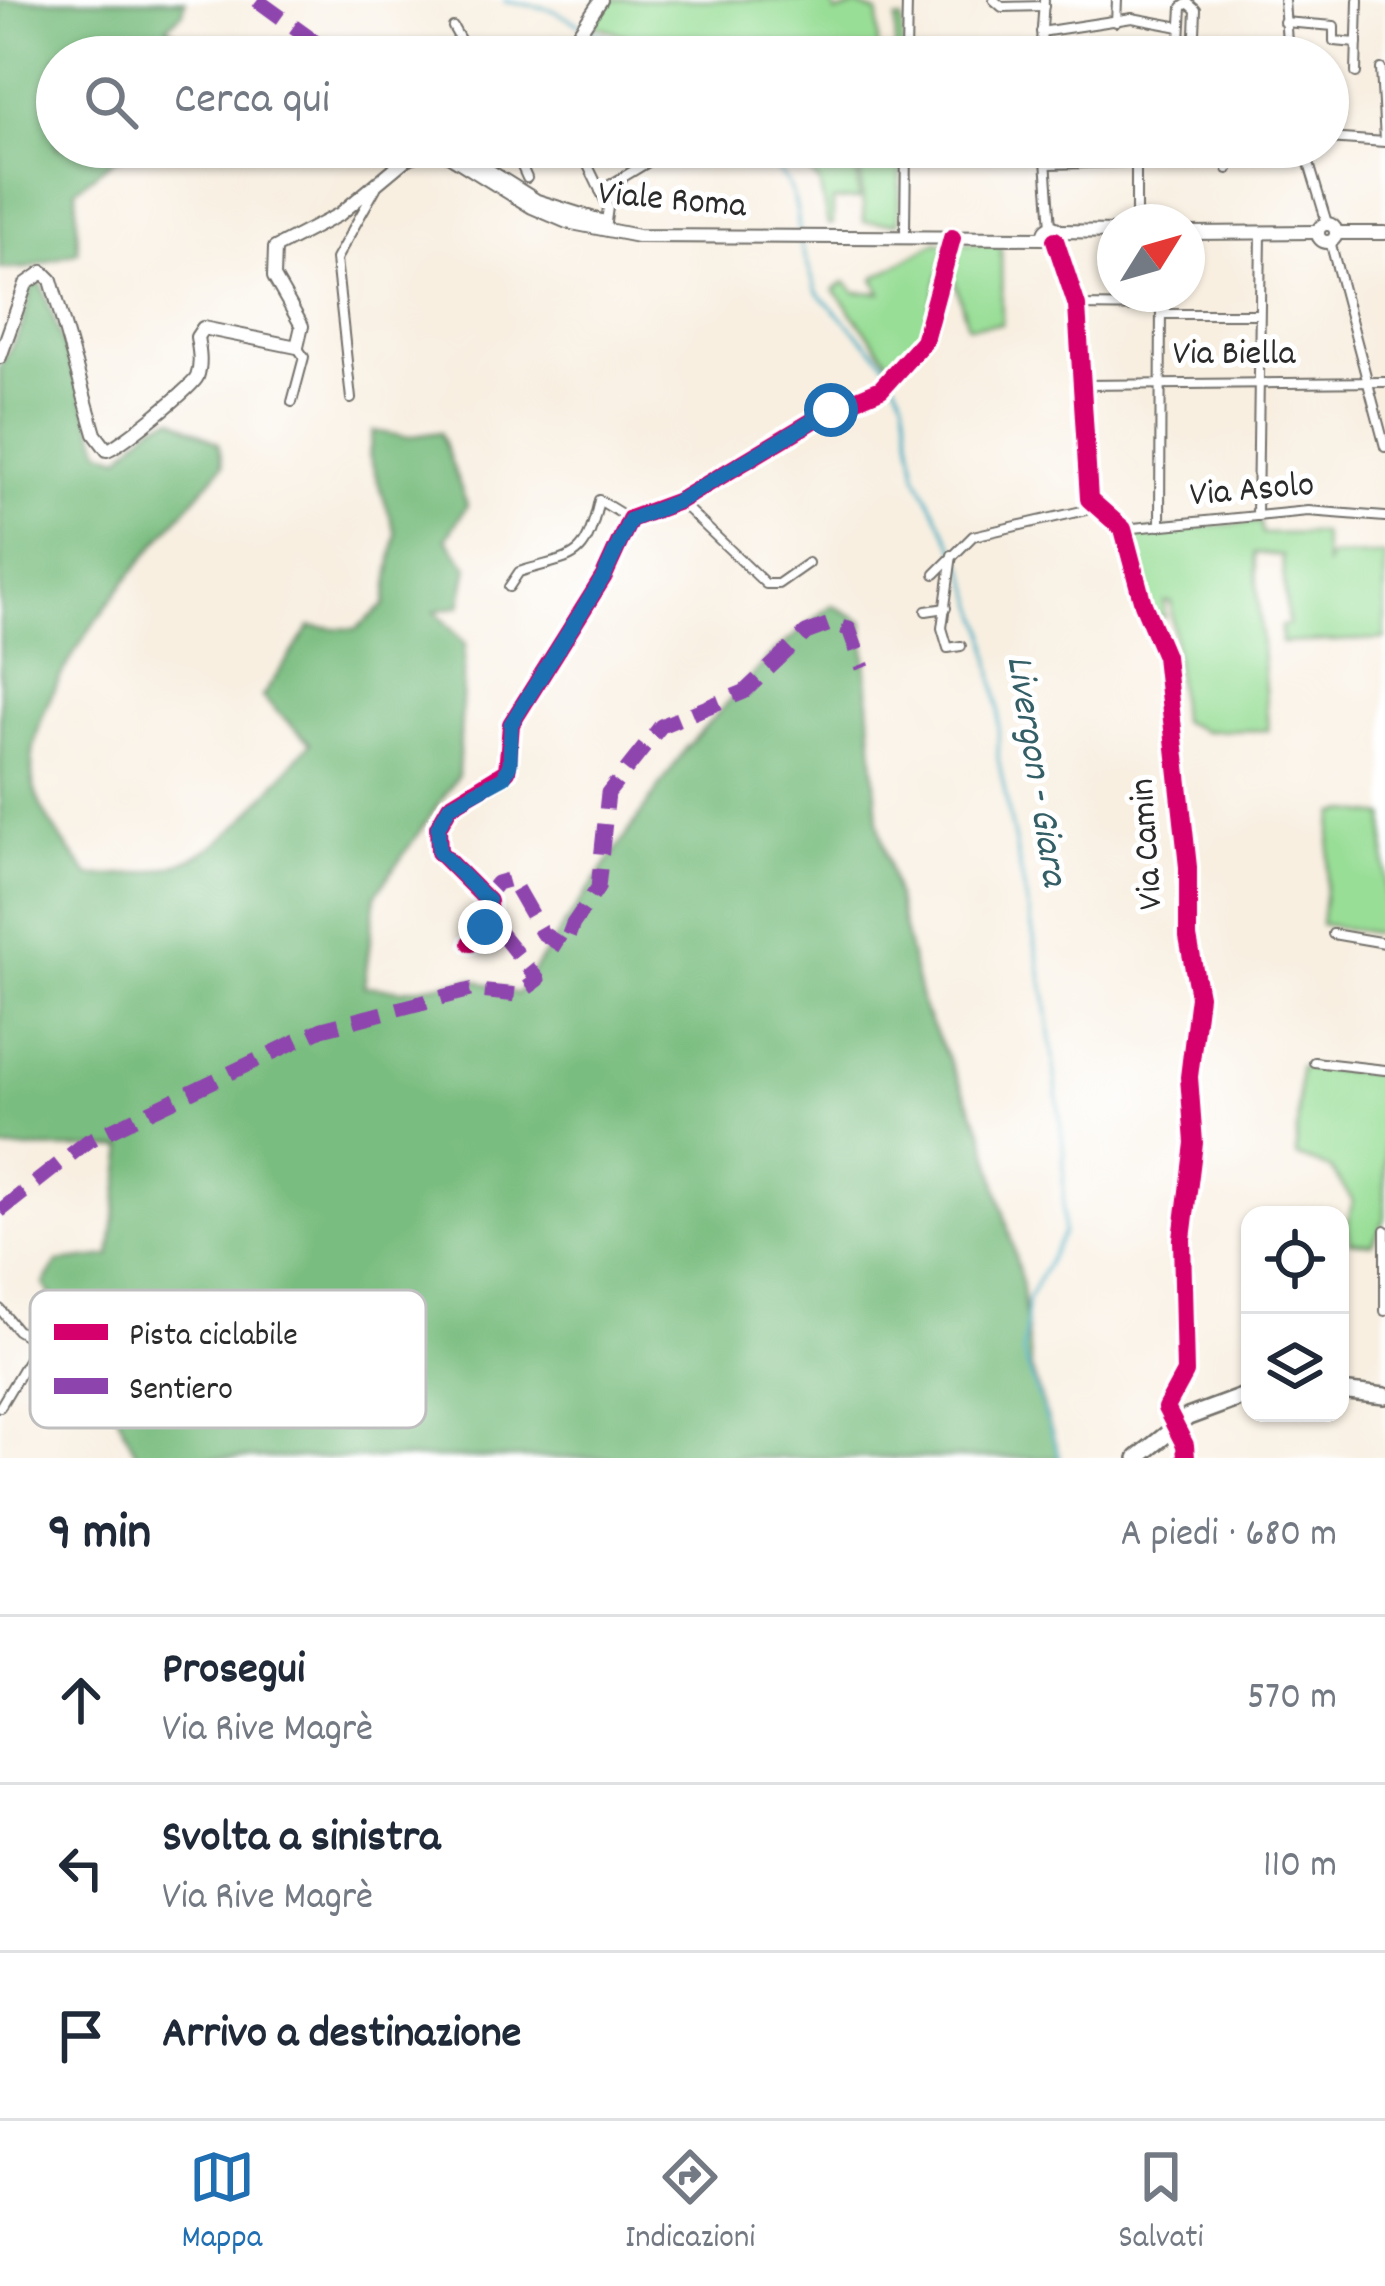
<!DOCTYPE html>
<html lang="it">
<head>
<meta charset="utf-8">
<style>
  :root { --surface:#fff; --page:#f6f6f7; --text:#1f2937; --muted:#747a83; --line:#e0e1e3; --accent:#1f6fb2 }
  body { margin:0; font-family:Dekko,sans-serif; background:var(--page); color:var(--text) }
  .controls { position:absolute; right:36px; bottom:36px; display:grid; overflow:hidden; border-radius:24px; box-shadow:0 3px 9px #0004 }
  .controls button { width:108px; height:108px; display:grid; place-items:center; padding:0; border:0; border-bottom:3px solid var(--line); background:var(--surface); color:var(--text); font:60px sans-serif }
  .compass { position:absolute; left:1097px; top:204px; width:108px; height:108px; border-radius:50%; background:var(--surface); box-shadow:0 3px 9px #0004; rotate:53deg }
  .stop { position:absolute; width:36px; height:36px; margin:-27px; border:9px solid #1f6fb2; border-radius:50%; background:#fff }
  .stop.end { background:#1f6fb2; border-color:#fff; box-shadow:0 3px 12px #0008 }
  .list { margin:0; padding:0; list-style:none }
  h2 { display:flex; justify-content:space-between; align-items:center; height:156px; margin:0; padding:0 48px; font-size:51px }
  h2 small { font-size:39px; font-weight:400; color:var(--muted) }
  .list li { display:grid; grid-template-columns:78px 1fr auto; gap:36px; align-items:center; box-sizing:border-box; height:168px; padding:0 48px; border-top:3px solid var(--line) }
  .list b { display:block; font-size:45px; white-space:nowrap }
  .list p { margin:0; font-size:39px; white-space:nowrap; color:var(--muted) }
  .list em { font-size:39px; font-style:normal; color:var(--muted) }
  .icon { flex:none; width:66px; height:66px; fill:none; stroke:currentColor; stroke-width:2; stroke-linecap:round; stroke-linejoin:round }
  .map { position:relative; flex:none; width:1385px; height:1458px; overflow:hidden }
  .search { position:absolute; background:var(--surface); box-shadow:0 3px 9px #0004; left:36px; right:36px; top:36px; height:132px; display:flex; align-items:center; gap:30px; box-sizing:border-box; padding:0 42px; border-radius:66px; color:var(--muted); font-size:45px }
  .sheet { height:660px; background:var(--surface) }
  nav { display:flex; justify-content:space-around; align-items:center; box-sizing:border-box; height:168px; border-top:3px solid var(--line); background:var(--surface); font-size:33px; color:var(--muted) }
  nav a { display:grid; justify-items:center; gap:6px }
  nav .on { color:var(--accent) }
  .map>svg:first-child { display:block }
  .green { fill:#99de97; stroke:#628461; stroke-width:3 }
  .forest { fill:#7abd80; stroke:#527456; stroke-width:3 }
  .lines { fill:none; stroke-linecap:round; stroke-linejoin:round }
  .stream { stroke:#42acc1; stroke-width:3 }
  .street-casing { stroke:#73706b; stroke-width:12 }
  .secondary-casing { stroke:#73706b; stroke-width:16 }
  .highway-casing { stroke:#73706b; stroke-width:20 }
  .street { stroke:#fff; stroke-width:8 }
  .secondary { stroke:#fff; stroke-width:12 }
  .highway { stroke:#fff; stroke-width:15 }
  .street-bridge-casing { stroke:#73706b; stroke-width:12; stroke-linecap:butt }
  .street-bridge { stroke:#fff; stroke-width:8 }
  .quiet { stroke:#8e44ad; stroke-width:15; stroke-dasharray:30 15; stroke-linecap:butt }
  .cycleway-casing { stroke:#fff; stroke-width:26 }
  .cycleway { stroke:#d6006c; stroke-width:18 }
  .route { stroke:#1f6fb2; stroke-width:15 }
  .labels { text-anchor:middle; dominant-baseline:central; stroke-width:10; stroke-linejoin:round; paint-order:stroke }
  .street-label { font-size:36px; fill:#2b2b2b; stroke:#fff }
  .water-label { font-size:39px; font-style:italic; fill:#345f67; stroke:#fff }
  .key { fill:#fff; stroke:#bfbfbf; stroke-width:3 }
  .key-label { font-size:33px; fill:#2b2b2b }
</style>
</head>
<body>
<div class="map">
<svg width="1385" height="1458" viewBox="0 0 1385 1458">
  <rect width="100%" height="100%" fill="#fff"/>
  <filter id="ink" filterUnits="userSpaceOnUse"><feTurbulence type="fractalNoise" baseFrequency=".00833" numOctaves="2"/><feDisplacementMap in="SourceGraphic" scale="24" xChannelSelector="R" yChannelSelector="G"/><feConvolveMatrix kernelMatrix="1 2 1 2 8 2 1 2 1" color-interpolation-filters="sRGB"/></filter>
  <filter id="wash" filterUnits="userSpaceOnUse"><feTurbulence type="fractalNoise" baseFrequency=".004" numOctaves="4" result="noise"/><feDisplacementMap in="SourceGraphic" scale="48" xChannelSelector="R" yChannelSelector="G"/><feGaussianBlur stdDeviation="2.7" result="paint"/><feColorMatrix in="noise" values="0 0 0 0 0 0 0 0 0 0 0 0 0 0 0 0 0 1.4 0 .05"/><feComposite in="paint" operator="in"/></filter>
  <g filter="url(#wash)">
    <rect width="100%" height="100%" fill="#f8efe1"/>
    <g class="green">
      <path d="M605 0H831L836 13 857 6 878 13V52L895 53 896 20H902V57H664L642 42 589 23Z"/>
      <path d="M785 147H855L859 199 833 200V224L828 225 819 182Z"/>
      <path d="M859 147H901L898 223 864 222Z"/>
      <path d="M937 242 947 245 923 337 896 370 834 290 845 282 855 292 881 293 874 278Z"/>
      <path d="M957 243 1001 244 1002 324 968 326 954 279 945 275Z"/>
      <path d="M1260 522 1262 534 1322 533 1326 564 1330 556 1385 555V639L1281 643V626L1288 625 1282 556 1255 553 1268 730 1204 731 1180 721 1171 602H1164L1165 618 1149 611 1126 533Z"/>
      <path d="M1349 811 1385 816V935L1321 924 1332 826 1336 813Z"/>
      <path d="M1300 1067 1385 1074V1218L1372 1244 1350 1242 1347 1226 1353 1201 1331 1169 1296 1156Z"/>
    </g>
    <g class="forest">
      <path d="M0 0H185L183 12 167 27 211 57H57V147H147L114 159 76 189 78 252 28 268 0 269Z"/>
      <path d="M41 283 101 450 120 457 153 425 173 418 218 443 223 465C164 537 29 675 32 772 33 809 68 847 89 876 211 879 237 828 310 743L262 697 310 627 356 629 385 605 396 534 369 455 373 431 407 437 440 432 467 505 446 539 468 567 460 606 435 611 465 644 458 776 376 894 364 986 403 990 472 979 517 994 687 747 770 656 832 605 863 621 878 821 923 1008 983 1131 1021 1279 1031 1368 1060 1458H138L99 1375 44 1284 58 1262 110 1256 124 1148 0 1149V367L22 327 32 285Z"/>
    </g>
    <g class="lines">
      <g class="stream">
        <path d="M504 0 550 9 581 25"/>
        <path d="M590 29 651 57"/>
        <path d="M749 147C785 172 797 189 799 232"/>
        <path d="M800 242 817 292 884 361 904 398 916 474 964 566 986 632 999 711 998 758 1046 998 1064 1153 1063 1233 1028 1300 1023 1354 1060 1458"/>
      </g>
    </g>
  </g>
  <g filter="url(#ink)">
    <g class="lines">
      <defs>
        <g id="street">
          <path d="M994 0 1002 7 1044 6"/>
          <path d="M1284 0 1288 57"/>
          <path d="M1116 22 1117 0"/>
          <path d="M1284 22 1334 26V41L1357 43"/>
          <path d="M453 27 470 57"/>
          <path d="M1041 32 1132 18 1180 27"/>
          <path d="M271 57 279 51 298 57"/>
          <path d="M906 57 907 0"/>
          <path d="M1040 57 1044 0"/>
          <path d="M1179 57 1182 7 1188 3 1196 10 1194 57"/>
          <path d="M1381 69 1385 141"/>
          <path d="M1356 73 1358 0"/>
          <path d="M1328 138 1385 142"/>
          <path d="M513 147 527 178"/>
          <path d="M579 147 608 207 606 222"/>
          <path d="M1045 147 1051 227"/>
          <path d="M1136 147V222"/>
          <path d="M1304 147 1327 223"/>
          <path d="M583 155 599 147"/>
          <path d="M1047 164 1171 161"/>
          <path d="M1228 169V147"/>
          <path d="M600 191 673 147"/>
          <path d="M905 230 906 147"/>
          <path d="M1055 240 1077 306 1089 499 1123 529 1143 604 1165 656 1188 867 1187 922 1199 996 1189 1077 1194 1143 1182 1239 1185 1373 1168 1400 1169 1417"/>
          <path d="M1330 241 1385 447"/>
          <path d="M1077 306 1161 307"/>
          <path d="M1161 314H1258"/>
          <path d="M1082 385 1385 382"/>
          <path d="M351 399 336 259 376 188"/>
          <path d="M292 402 304 357 297 347"/>
          <path d="M679 501 766 584H778L808 563"/>
          <path d="M1257 516 1261 233"/>
          <path d="M1160 526 1161 294"/>
          <path d="M1123 529 1308 511 1385 517"/>
          <path d="M952 555 942 628 948 648 961 646"/>
          <path d="M935 574 973 536 1095 508"/>
          <path d="M509 587 519 572C573 555 585 565 599 500L630 519"/>
          <path d="M926 611 946 608"/>
          <path d="M1333 934 1385 943"/>
          <path d="M471 943 489 919 488 901 439 852 438 827 450 806 507 771 511 724 604 576 630 519 679 501 831 410 881 389 924 341 952 238"/>
          <path d="M1314 1062 1385 1070"/>
          <path d="M1385 1230V1311"/>
          <path d="M0 1309 17 1330 38 1343 0 1407"/>
          <path d="M1185 1445 1186 1458"/>
        </g>
        <g id="secondary">
          <path d="M563 57 601 0"/>
          <path d="M437 148 532 207 567 222 638 236 1046 238"/>
          <path d="M444 149 459 152 537 201 604 222"/>
          <circle cx="1327" cy="233" r="9"/>
          <circle cx="1052" cy="234" r="7"/>
          <path d="M1059 231 1115 232"/>
          <path d="M1187 233 1318 232"/>
          <path d="M1336 233H1385"/>
          <path d="M0 357 26 284 43 272 51 280 95 434 107 450C116 449 193 387 197 377 202 364 199 350 197 337L203 328 297 347 302 326 274 277 275 248 340 214 406 159 438 147"/>
        </g>
        <g id="highway">
          <path d="M1340 1391 1385 1396"/>
          <path d="M1137 1458 1188 1417 1250 1394"/>
        </g>
      </defs>
      <use href="#street" class="street-casing"/>
      <use href="#secondary" class="secondary-casing"/>
      <use href="#highway" class="highway-casing"/>
      <use href="#street" class="street"/>
      <use href="#secondary" class="secondary"/>
      <use href="#highway" class="highway"/>
      <defs>
        <path id="street-bridge" d="M1169 1417 1185 1445"/>
      </defs>
      <use href="#street-bridge" class="street-bridge-casing"/>
      <use href="#street-bridge" class="street-bridge"/>
      <g class="quiet">
        <path d="M257 0 336 57"/>
        <path d="M485 898 497 883 511 879 542 933 564 947 573 924 598 888 608 793 661 726 744 692 806 633 830 624 849 629 863 668"/>
        <path d="M0 1211 88 1141 322 1029 470 990 517 995 538 980 489 919"/>
      </g>
      <defs>
        <g id="cycleway">
          <path d="M1055 240 1077 306 1089 499 1123 529 1143 604 1165 656 1188 867V937L1199 996 1189 1077 1194 1143 1182 1239 1185 1373 1166 1408 1185 1445 1186 1458"/>
          <path d="M471 943 489 919 488 901 439 852 438 827 450 806 507 771 511 724 604 576 630 519 679 501 831 410 881 389 924 341 952 238"/>
        </g>
      </defs>
      <use href="#cycleway" class="cycleway-casing"/>
      <use href="#cycleway" class="cycleway"/>
    </g>
  </g>
  <g class="lines" filter="url(#ink)">
    <path class="route" d="M485 927 488 901 439 852 438 827 450 806 504 777 510 764 511 724 604 576 630 520 679 501 831 410"/>
  </g>
  <g class="labels">
    <g class="street-label">
      <text transform="translate(672 202) rotate(5)">Viale Roma</text>
      <text x="1234" y="356">Via Biella</text>
      <text transform="translate(1252 492) rotate(-5)">Via Asolo</text>
      <text transform="translate(1149 844) rotate(-94)">Via Camin</text>
    </g>
    <g class="water-label">
      <text transform="translate(1034 771) rotate(81)">Livergon - Giara</text>
    </g>
  </g>
  <rect x="30" y="1290" width="396" height="138" rx="18" class="key"/>
  <rect x="54" y="1324" width="54" height="16" fill="#d6006c"/>
  <rect x="54" y="1378" width="54" height="16" fill="#8e44ad"/>
  <g class="key-label">
    <text x="129" y="1344">Pista ciclabile</text>
    <text x="129" y="1398">Sentiero</text>
  </g>
</svg>
<div class="controls">
<button><svg class="icon" aria-label="locate" viewBox="0 0 24 24"><circle cx="12" cy="12" r="6"/><path d="M12 2v4M12 18v4M2 12h4M18 12h4"/></svg></button>
<button><svg class="icon" aria-label="layers" viewBox="0 0 24 24"><path d="M12 4l9 5-9 5-9-5zM3 14l9 5 9-5"/></svg></button>
</div>
<svg class="compass" viewBox="-18 -18 36 36"><path d="M0-13l5 13h-10z" fill="#e53935"/><path d="M0 13l5-13h-10z" fill="#747a83"/></svg>
<div class="stop" style="left:831px;top:410px"></div>
<div class="stop end" style="left:485px;top:927px"></div>
<div class="search"><svg class="icon" aria-label="search" viewBox="0 0 24 24"><circle cx="10" cy="10" r="6"/><path d="M15 15l6 6"/></svg>Cerca qui</div>
</div>
<section class="sheet">
<h2>9 min<small>A piedi · 680 m</small></h2>
<ul class="list">
<li><svg class="icon" aria-label="ahead" viewBox="0 0 24 24"><path d="M12 20V5M6 11l6-6 6 6"/></svg><div><b>Prosegui</b><p>Via Rive Magrè</p></div><em>570 m</em></li>
<li><svg class="icon" aria-label="left" viewBox="0 0 24 24"><path d="M17 20v-9H6M10 6l-5 5 5 5"/></svg><div><b>Svolta a sinistra</b><p>Via Rive Magrè</p></div><em>110 m</em></li>
<li><svg class="icon" aria-label="arrive" viewBox="0 0 24 24"><path d="M6 21V4h12l-3 4 3 4H6"/></svg><div><b>Arrivo a destinazione</b></div></li>
</ul>
</section>
<nav>
<a class="on"><svg class="icon" aria-label="map" viewBox="0 0 24 24"><path d="M3 6l6-2 6 2 6-2v14l-6 2-6-2-6 2zM9 4v14M15 6v14"/></svg>Mappa</a>
<a><svg class="icon" aria-label="directions" viewBox="0 0 24 24"><path d="M12 3l9 9-9 9-9-9zM9 14v-3h6M13 9l2 2-2 2"/></svg>Indicazioni</a>
<a><svg class="icon" aria-label="saved" viewBox="0 0 24 24"><path d="M7 4h10v16l-5-4-5 4z"/></svg>Salvati</a>
</nav>
</body>
</html>
